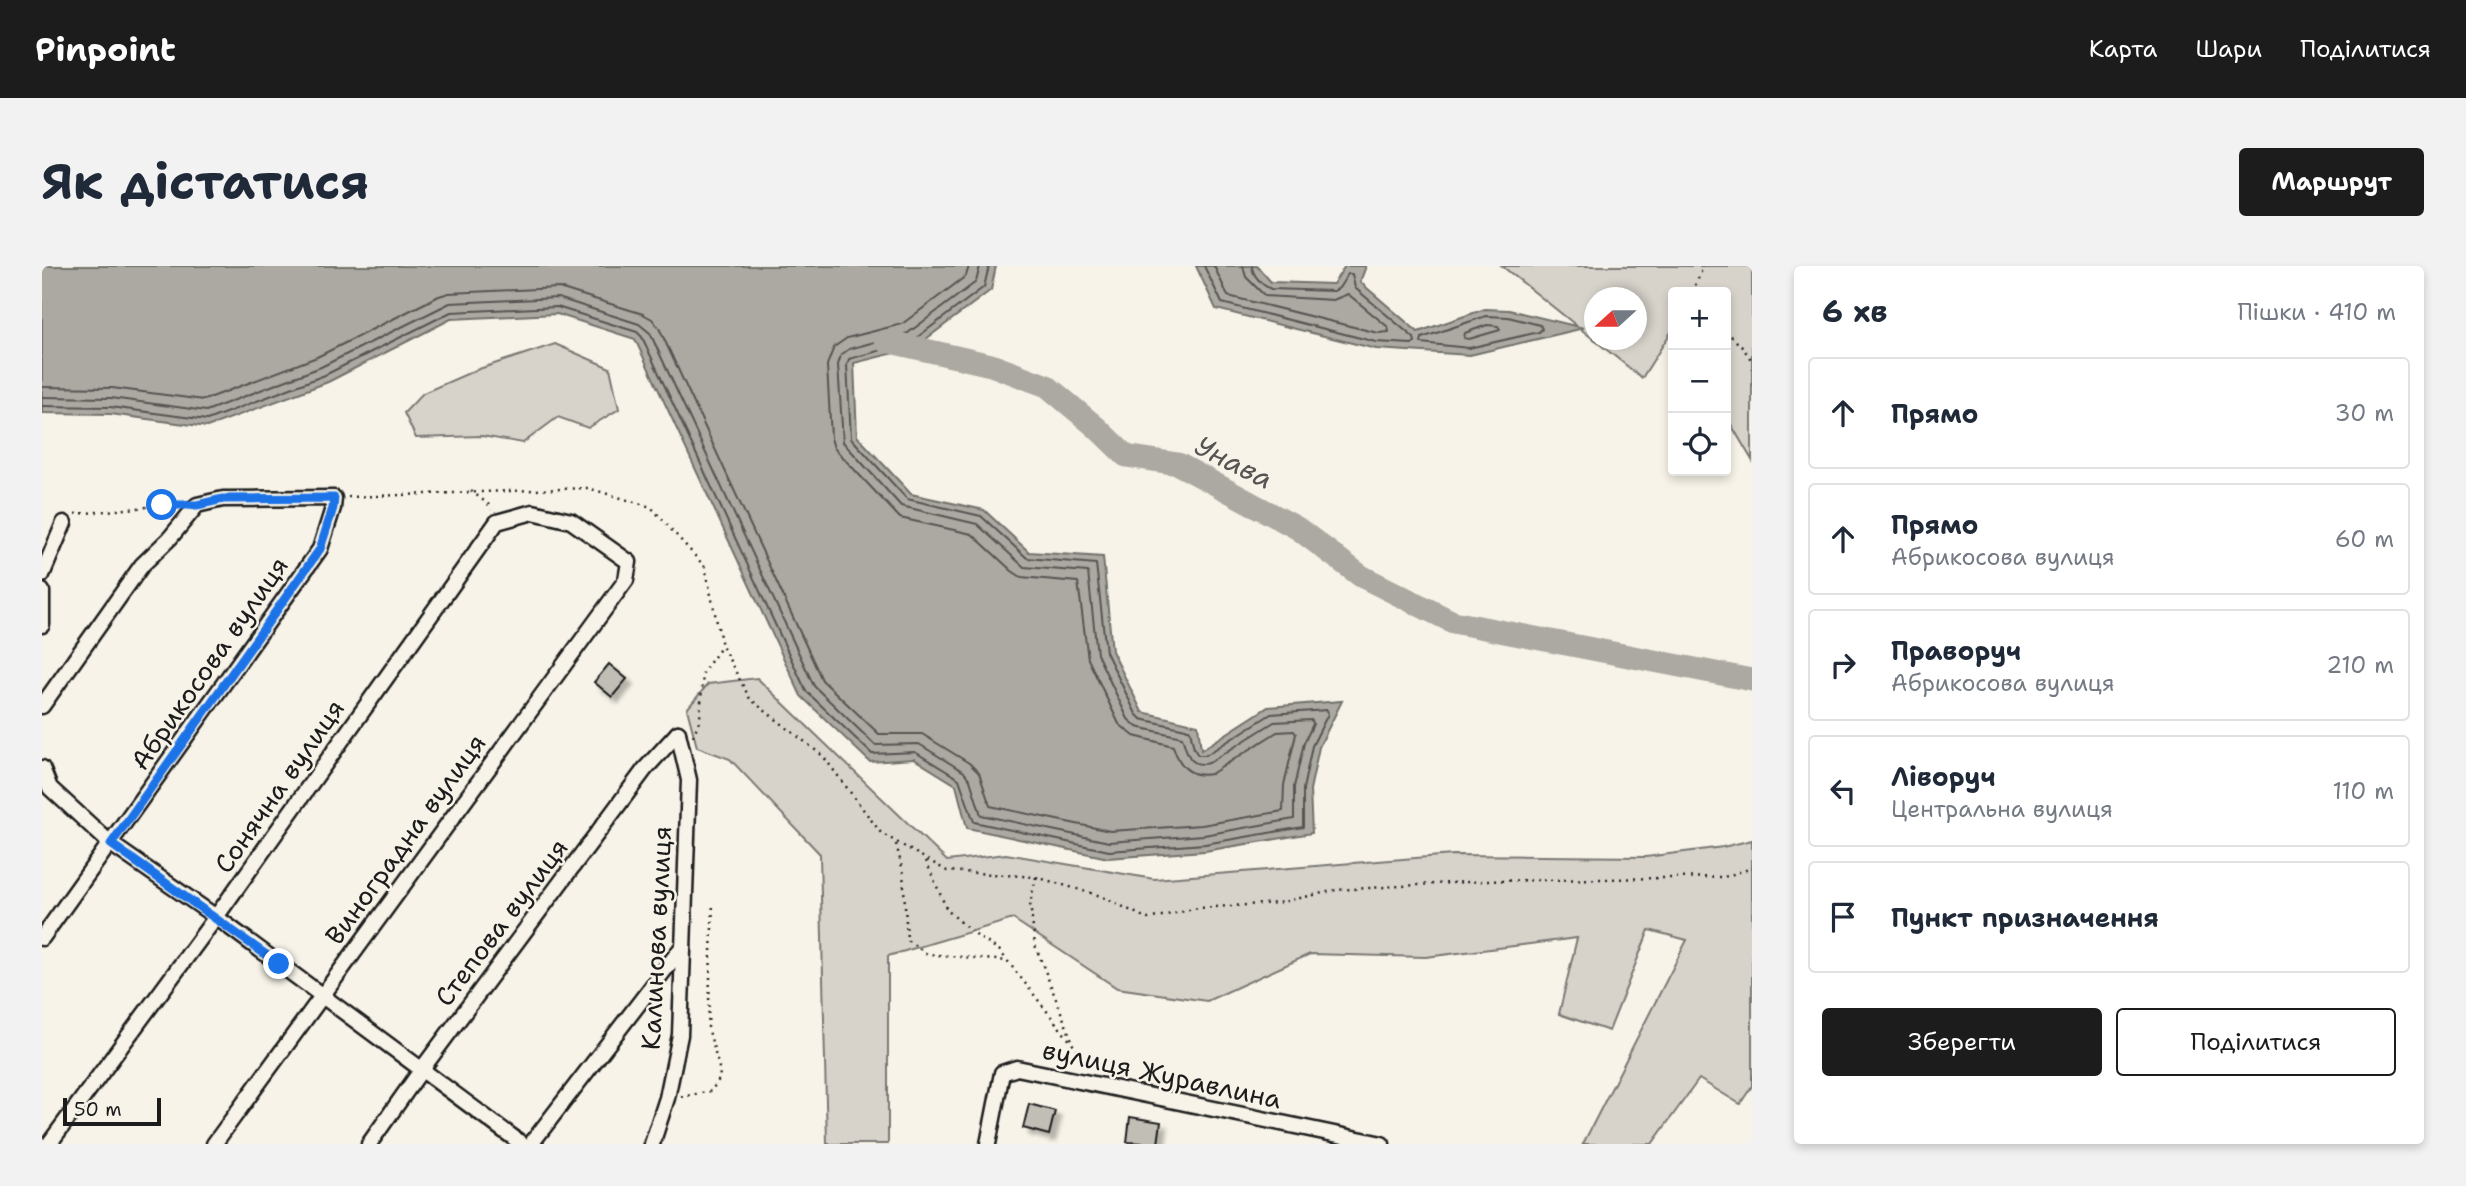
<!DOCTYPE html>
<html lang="uk">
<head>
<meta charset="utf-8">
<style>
  :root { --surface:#fff; --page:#f2f2f3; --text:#1f2937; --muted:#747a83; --line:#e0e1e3; --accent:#1c1c1c }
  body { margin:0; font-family:"Shantell Sans",sans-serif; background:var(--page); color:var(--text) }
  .controls { position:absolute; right:21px; top:21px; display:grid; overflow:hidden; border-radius:7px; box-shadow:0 4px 10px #0003 }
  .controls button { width:63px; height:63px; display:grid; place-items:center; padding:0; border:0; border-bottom:2px solid var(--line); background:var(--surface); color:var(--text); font:35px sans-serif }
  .compass { position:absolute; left:1542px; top:21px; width:63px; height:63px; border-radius:50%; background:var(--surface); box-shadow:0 4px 10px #0003; rotate:249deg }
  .scale { position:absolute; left:21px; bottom:18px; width:98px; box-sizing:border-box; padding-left:7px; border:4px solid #1c1c1c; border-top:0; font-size:19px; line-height:24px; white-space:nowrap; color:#1c1c1c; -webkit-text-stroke:5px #f7f3e8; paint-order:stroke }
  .stop { position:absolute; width:21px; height:21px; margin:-16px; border:5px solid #1a73e8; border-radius:50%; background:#fff }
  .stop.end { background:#1a73e8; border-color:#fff; box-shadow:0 2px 7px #0008 }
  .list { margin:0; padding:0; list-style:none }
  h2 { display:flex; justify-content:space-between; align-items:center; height:91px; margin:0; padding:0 28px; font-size:30px }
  h2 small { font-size:23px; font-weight:400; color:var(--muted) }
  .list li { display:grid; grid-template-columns:46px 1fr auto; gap:21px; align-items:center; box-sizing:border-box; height:112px; margin:0 14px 14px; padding:0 14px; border:2px solid var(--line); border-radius:7px }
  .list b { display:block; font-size:26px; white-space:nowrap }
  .list p { margin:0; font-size:23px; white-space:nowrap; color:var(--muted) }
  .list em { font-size:23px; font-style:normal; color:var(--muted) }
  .actions { display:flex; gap:14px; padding:21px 28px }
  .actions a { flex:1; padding:16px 0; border:2px solid var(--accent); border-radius:7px; text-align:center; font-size:24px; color:var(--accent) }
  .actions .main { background:var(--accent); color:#fff }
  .icon { flex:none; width:38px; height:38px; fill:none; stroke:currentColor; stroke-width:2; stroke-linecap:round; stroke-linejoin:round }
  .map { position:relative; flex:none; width:1710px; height:878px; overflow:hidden; border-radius:7px }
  header { display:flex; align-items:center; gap:42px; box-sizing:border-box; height:98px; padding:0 35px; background:var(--accent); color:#fff }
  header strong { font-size:33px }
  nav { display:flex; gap:38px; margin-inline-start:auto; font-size:24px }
  .intro { display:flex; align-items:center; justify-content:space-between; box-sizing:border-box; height:168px; padding:0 42px }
  h1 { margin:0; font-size:49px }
  .button { padding:18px 32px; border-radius:7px; background:var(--accent); color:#fff; font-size:24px; font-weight:700 }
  main { display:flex; gap:42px; padding:0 42px }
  aside { flex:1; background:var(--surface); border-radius:7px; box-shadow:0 4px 10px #0003 }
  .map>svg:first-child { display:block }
  .green { fill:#d7d3cb; stroke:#7a7874; stroke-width:2; fill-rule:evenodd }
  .water { fill:#aca9a2; stroke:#72716c; stroke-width:2 }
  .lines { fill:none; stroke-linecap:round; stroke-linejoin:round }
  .shore { stroke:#565452; stroke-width:2 }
  .river { stroke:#aca9a2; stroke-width:23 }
  .building { fill:#c0beb5; stroke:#1c1c1c; stroke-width:2; filter:url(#shadow) }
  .street-casing { stroke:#1c1c1c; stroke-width:19 }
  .path { stroke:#1c1c1c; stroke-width:2.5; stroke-dasharray:2 5; stroke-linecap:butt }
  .street { stroke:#f7f3e8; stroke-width:14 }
  .route { stroke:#1a73e8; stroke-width:9 }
  .labels { text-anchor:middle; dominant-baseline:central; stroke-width:5; stroke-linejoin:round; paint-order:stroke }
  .street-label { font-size:26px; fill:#1c1c1c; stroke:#f7f3e8 }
  .water-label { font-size:28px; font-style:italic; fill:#565452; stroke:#f7f3e8 }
</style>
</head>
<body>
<header>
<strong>Pinpoint</strong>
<nav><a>Карта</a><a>Шари</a><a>Поділитися</a></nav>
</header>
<div class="intro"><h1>Як дістатися</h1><a class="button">Маршрут</a></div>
<main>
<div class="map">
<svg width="1710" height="878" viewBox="0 0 1710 878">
  <defs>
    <filter id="shadow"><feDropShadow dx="6" dy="6" stdDeviation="2" flood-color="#0004"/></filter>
  </defs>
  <rect width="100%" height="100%" fill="#f7f3e8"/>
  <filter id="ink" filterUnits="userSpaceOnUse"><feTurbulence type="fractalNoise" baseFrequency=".0143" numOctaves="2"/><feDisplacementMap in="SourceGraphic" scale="14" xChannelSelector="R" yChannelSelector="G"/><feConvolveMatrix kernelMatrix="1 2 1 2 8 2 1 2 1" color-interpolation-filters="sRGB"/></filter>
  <g filter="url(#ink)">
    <g class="green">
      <path d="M1460 0H1710V194L1684 150V26H1631V63L1600 112ZM1552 32H1594V74H1552Z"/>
      <path d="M513 78 568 102 577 143 546 162 516 151 481 177 440 170 374 172 362 147 381 127 434 104Z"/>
      <path d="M715 412 905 595 964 588 1112 613 1411 589 1604 591 1681 581 1710 574V820L1698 838 1657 813 1610 878H1541L1645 674 1607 664 1567 765 1517 748 1535 672 1384 691 1268 688 1165 735 1075 722 971 653 846 690V878H785L778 588 688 493 655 481 645 443 666 418Z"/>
    </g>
    <g class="water">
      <path d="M0 0H954L949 24 872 82 812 97 815 170 869 228 942 244 987 286 1061 291 1070 385 1100 446 1156 459 1159 484 1226 441 1300 435 1277 481 1268 524 1270 567 1163 585 1066 592 925 562 914 519 872 493 828 496 759 430 593 73 515 48 409 53 286 116 165 161 68 148 0 147Z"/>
      <path d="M1154 0H1215L1229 16 1291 18 1303 0H1324L1318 16 1376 66 1443 43 1467 44 1542 62 1428 89 1334 83 1174 43Z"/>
    </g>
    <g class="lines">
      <g class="shore">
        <path d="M1162 0 1180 37 1334 76 1370 78 1373 76 1372 72 1313 22 1310 8H1306L1297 22 1292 25 1229 23C1221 20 1210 9 1210 0"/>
        <path d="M1172 0 1186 30 1336 67 1347 66 1346 61 1306 28 1291 34 1223 30 1204 11 1201 0"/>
        <path d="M1444 50 1466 51 1498 59 1500 63 1497 66 1427 82 1379 77 1380 72Z"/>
        <path d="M1445 59 1456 60 1458 64 1427 73 1422 72 1423 67Z"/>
        <path d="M0 121 70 122 162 134 275 91 397 30 407 27 517 22 601 48 610 53 617 62 780 414 837 468H880L927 497 937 507 948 540 1068 565 1160 559 1241 545 1242 519 1254 468 1252 465 1235 466 1169 508C1147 512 1137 499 1131 480L1092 470 1077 458 1046 393 1036 316 979 311 970 305 930 268 858 252 792 182 789 172 785 99 792 81 805 72 860 58 924 10 927 0"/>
        <path d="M0 131 69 132 164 145 279 101 408 37 516 32 597 58 608 67 772 420 833 479 877 478 922 506 928 514 939 549 1067 576 1162 569 1252 553V521L1262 477 1271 458 1270 454 1232 456 1167 497C1147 502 1145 487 1140 471L1095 461 1086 453 1055 388 1046 306 982 301 935 258 859 240 801 176 796 99 799 89 807 83 866 67 934 16 938 0"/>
        <path d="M0 140 68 141 165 154 283 109 409 46 515 41 595 66 600 71 764 425 830 488 873 486 917 513 932 556 1067 585 1163 578 1261 561V523L1270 480 1286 448 1285 444 1229 448 1164 489H1156L1152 483 1148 464 1099 453 1094 448 1064 386 1054 298 985 292 939 250 865 233 809 172 805 99 807 93 869 76 942 21 947 0"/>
      </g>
      <path class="river" d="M844 75 949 99 1005 120 1054 161 1084 190 1136 198 1255 262 1319 310 1411 356 1710 414"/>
    </g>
    <g class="building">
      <path d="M567 398 585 413 570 431 552 416Z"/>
      <path d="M987 838 1013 845 1007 869 981 862Z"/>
      <path d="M1088 851 1119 856 1116 878 1085 876Z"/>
    </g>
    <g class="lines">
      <defs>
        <g id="street">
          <path d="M0 309 22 257"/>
          <path d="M0 325V359"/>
          <path d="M0 440 100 299 128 272 155 239 181 233 292 232 291 242 278 283 0 672"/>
          <path d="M0 502 8 522 69 578 174 651 480 878"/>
          <path d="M7 878 174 651 455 256 491 246 529 255 587 296 584 314 172 878"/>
          <path d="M327 878 380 803 603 503 636 467"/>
          <path d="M489 878 641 680"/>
          <path d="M610 878 625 832 638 769 647 514 636 467"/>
          <path d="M946 878 960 807 975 802 1340 878"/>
        </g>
      </defs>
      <use href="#street" class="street-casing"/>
      <g class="path">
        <path d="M1650 26 1660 4V0"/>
        <path d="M1684 65 1701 82 1710 95"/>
        <path d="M429 225 446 238 449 244"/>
        <path d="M306 231 546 222 609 241 663 301 680 380 708 433 781 490 839 567 905 605 994 611 1059 630 1106 653 1156 642 1236 637 1294 624 1441 615 1682 611 1710 602"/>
        <path d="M33 248 137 238"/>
        <path d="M651 470 658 453 661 406 680 380"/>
        <path d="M854 578 861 605 865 674 885 688 966 695"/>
        <path d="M884 595 905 644 936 671 957 684 1036 785 1043 802"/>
        <path d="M994 611 988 637 993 679 1031 777"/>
        <path d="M639 831 669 825 678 812 677 802 666 761 671 637"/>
      </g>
      <use href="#street" class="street"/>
    </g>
  </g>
  <g class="lines" filter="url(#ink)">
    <path class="route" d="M120 239H155L181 233 292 232 291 242 278 283 69 578 237 698"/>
  </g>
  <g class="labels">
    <g class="street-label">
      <text transform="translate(167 397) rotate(-55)">Абрикосова вулиця</text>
      <text transform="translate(237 520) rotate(-55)">Сонячна вулиця</text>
      <text transform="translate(363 573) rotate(-54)">Виноградна вулиця</text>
      <text transform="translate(459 656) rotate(-53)">Степова вулиця</text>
      <text transform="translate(614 672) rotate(-87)">Калинова вулиця</text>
      <text transform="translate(1120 808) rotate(12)">вулиця Журавлина</text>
    </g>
    <g class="water-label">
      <text transform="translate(1192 196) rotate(27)">Унава</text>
    </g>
  </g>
</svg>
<div class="controls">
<button>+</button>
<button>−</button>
<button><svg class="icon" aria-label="locate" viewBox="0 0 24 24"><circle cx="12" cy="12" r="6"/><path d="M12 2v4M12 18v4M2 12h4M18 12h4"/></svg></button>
</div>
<svg class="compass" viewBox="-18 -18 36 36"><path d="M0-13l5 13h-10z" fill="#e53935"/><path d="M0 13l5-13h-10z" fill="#747a83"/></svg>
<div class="scale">50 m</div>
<div class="stop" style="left:120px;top:239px"></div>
<div class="stop end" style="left:237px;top:698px"></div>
</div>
<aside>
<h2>6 хв<small>Пішки · 410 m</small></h2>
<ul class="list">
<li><svg class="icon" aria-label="ahead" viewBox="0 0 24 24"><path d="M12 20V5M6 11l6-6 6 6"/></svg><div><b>Прямо</b></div><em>30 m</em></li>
<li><svg class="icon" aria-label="ahead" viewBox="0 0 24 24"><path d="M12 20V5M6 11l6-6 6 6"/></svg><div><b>Прямо</b><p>Абрикосова вулиця</p></div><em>60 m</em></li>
<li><svg class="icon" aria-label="right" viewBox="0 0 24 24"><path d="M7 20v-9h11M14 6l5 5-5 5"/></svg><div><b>Праворуч</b><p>Абрикосова вулиця</p></div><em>210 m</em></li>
<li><svg class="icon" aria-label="left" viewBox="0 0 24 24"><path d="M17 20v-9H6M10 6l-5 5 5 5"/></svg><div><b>Ліворуч</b><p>Центральна вулиця</p></div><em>110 m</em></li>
<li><svg class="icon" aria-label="arrive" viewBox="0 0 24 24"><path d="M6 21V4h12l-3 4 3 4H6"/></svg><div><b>Пункт призначення</b></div></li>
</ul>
<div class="actions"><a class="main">Зберегти</a><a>Поділитися</a></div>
</aside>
</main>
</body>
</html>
